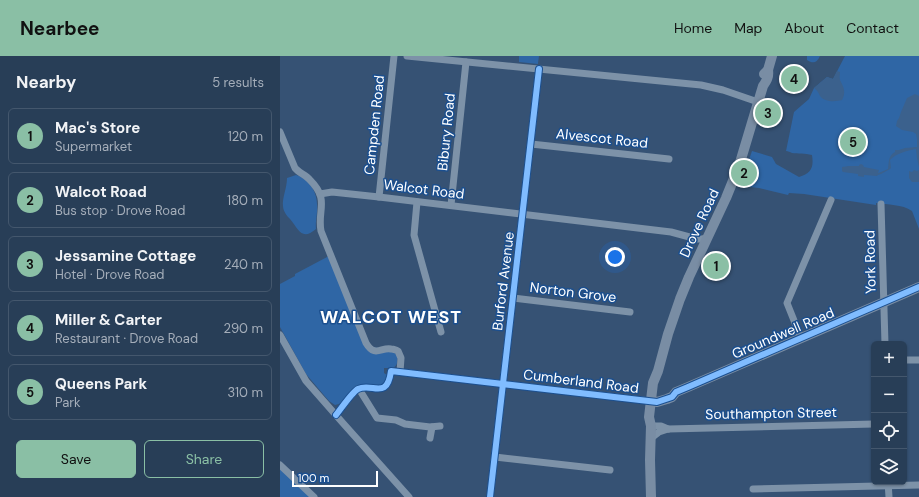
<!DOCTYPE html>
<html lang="en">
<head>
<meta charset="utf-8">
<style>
  :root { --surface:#283e57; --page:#30455d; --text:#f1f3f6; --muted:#a5aeba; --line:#44576d; --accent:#8abfa5 }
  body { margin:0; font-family:"DM Sans",sans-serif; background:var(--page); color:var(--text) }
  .controls { position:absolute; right:12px; bottom:12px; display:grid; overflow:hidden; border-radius:6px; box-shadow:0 1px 3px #0004 }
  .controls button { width:36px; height:36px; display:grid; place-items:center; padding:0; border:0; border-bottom:1px solid var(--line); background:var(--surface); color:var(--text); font:20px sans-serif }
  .scale { position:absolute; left:12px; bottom:10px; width:86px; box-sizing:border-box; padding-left:4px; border:2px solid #fff; border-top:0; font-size:11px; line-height:14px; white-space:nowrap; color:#fff; -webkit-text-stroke:3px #1b4f8f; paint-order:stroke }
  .you { position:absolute; left:335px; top:201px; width:14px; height:14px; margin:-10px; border:3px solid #fff; border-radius:50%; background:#1a73e8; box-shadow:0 0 0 6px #1a73e833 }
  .badge { display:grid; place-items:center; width:26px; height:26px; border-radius:50%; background:var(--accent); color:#111; font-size:13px; font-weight:700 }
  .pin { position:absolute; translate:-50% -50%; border:2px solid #fff; box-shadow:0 1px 4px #0006 }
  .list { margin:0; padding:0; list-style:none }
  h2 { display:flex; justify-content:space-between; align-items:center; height:52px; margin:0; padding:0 16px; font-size:17px }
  h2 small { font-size:13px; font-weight:400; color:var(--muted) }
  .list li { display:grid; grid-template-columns:26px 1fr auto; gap:12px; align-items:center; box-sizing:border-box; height:56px; margin:0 8px 8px; padding:0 8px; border:1px solid var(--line); border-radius:6px }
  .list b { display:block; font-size:15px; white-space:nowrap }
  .list p { margin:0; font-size:13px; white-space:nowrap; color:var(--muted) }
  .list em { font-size:13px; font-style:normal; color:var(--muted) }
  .actions { display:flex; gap:8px; padding:12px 16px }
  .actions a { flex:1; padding:9px 0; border:1px solid var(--accent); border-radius:6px; text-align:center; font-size:14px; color:var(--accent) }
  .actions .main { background:var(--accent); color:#111 }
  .icon { flex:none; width:22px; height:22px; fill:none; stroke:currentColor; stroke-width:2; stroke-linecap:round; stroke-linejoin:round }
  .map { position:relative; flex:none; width:639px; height:441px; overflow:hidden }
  header { display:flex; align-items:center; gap:24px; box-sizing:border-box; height:56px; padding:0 20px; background:var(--accent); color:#111 }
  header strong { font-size:19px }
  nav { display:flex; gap:22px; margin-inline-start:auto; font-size:14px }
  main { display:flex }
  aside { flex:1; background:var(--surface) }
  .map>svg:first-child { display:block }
  .green { fill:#2f66a5 }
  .water { fill:#3b618d }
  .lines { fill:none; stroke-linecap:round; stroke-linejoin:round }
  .street { stroke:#7d92a8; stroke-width:7 }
  .secondary { stroke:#798da4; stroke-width:10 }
  .cycleway-casing { stroke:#1b4f8f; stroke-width:8 }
  .cycleway { stroke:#80bcff; stroke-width:6 }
  .labels { text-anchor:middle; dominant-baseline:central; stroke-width:3; stroke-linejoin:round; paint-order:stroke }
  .street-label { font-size:14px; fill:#fff; stroke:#1b4f8f }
  .district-label { font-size:18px; font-weight:bold; letter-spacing:1px; fill:#fff; stroke:#1b4f8f }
</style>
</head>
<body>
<header>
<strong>Nearbee</strong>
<nav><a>Home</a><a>Map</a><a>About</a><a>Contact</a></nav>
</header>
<main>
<aside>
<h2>Nearby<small>5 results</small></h2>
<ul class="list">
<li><span class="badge">1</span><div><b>Mac's Store</b><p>Supermarket</p></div><em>120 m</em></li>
<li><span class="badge">2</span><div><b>Walcot Road</b><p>Bus stop · Drove Road</p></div><em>180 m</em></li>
<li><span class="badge">3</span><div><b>Jessamine Cottage</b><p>Hotel · Drove Road</p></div><em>240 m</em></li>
<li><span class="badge">4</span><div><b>Miller &amp; Carter</b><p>Restaurant · Drove Road</p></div><em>290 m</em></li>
<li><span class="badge">5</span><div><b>Queens Park</b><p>Park</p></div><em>310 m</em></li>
</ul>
<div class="actions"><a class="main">Save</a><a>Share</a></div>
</aside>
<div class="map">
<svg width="639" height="441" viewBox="0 0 639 441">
  <rect width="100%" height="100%" fill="#365274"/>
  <g class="green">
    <path d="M239 0H259L258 7V8L239 6Z"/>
    <path d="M527 0H540C537 7 533 8 527 4Z"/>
    <path d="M565 0H639V173L632 155C622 148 608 149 596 147V149L524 138 509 137 508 139 479 132 460 130 472 95 492 101 496 108 519 121C531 117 534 112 532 99 525 97 518 98 512 97 510 96 508 95 506 95L514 56 529 43 534 32 547 21 553 23Z"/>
    <path d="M16 119C28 122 37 135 37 148 38 156 35 165 36 173 22 185 19 174 10 163 7 160 3 155 3 150 2 142 7 132 7 122Z"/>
    <path d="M49 200 86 290 111 294 118 300C117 312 116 312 104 312V317L107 319 106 324 103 329 90 330 63 345 59 348 55 349 49 345 26 318 0 271V228L15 220V218Z"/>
    <path d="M0 412 31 441H0Z"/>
  </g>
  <g class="water">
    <path d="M557 15 560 16C560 19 559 23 561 26 564 32 566 37 562 44 555 46 544 46 540 40 538 36 537 34 534 32L547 21 553 23Z"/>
    <path d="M635 38 639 40V111L637 102 636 93C626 95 617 97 610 104L611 112 610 113 601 118 598 119 597 120 584 119V121L578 120V118L563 116 562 115V111L569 110H579V109L581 108 583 109 584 111 599 114 598 117 601 116 608 113C609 106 608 100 615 96V94H619L625 92 637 91V83L636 78 633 76 622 74 616 70 617 65 619 62 621 56 627 42Z"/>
    <path d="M634 114 637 115 639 114V126H632L629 122V115L632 116Z"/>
  </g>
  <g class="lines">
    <g class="street">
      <path d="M127 0 421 29 443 34 478 46"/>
      <path d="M0 76 15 112C19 117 26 119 30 124 50 144 37 154 41 175L86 287C95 302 101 291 111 293 114 293 115 294 118 295L121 302 120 316"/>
      <path d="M251 88 389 103"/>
      <path d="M40 138 52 136 99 141 391 176 417 183H422L427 182"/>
      <path d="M99 141 114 0"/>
      <path d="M137 146 134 179 161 276"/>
      <path d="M601 148 605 288"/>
      <path d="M171 149 186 6"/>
      <path d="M233 242 350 256"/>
      <path d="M0 279 26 325 62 366 129 441"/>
      <path d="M521 282 507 247 551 144"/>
      <path d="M624 304H639"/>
      <path d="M79 333 97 362 116 364 125 368 150 371 160 370"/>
      <path d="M56 359C61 353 72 336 78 333 92 326 107 345 111 315L370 345"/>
      <path d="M371 370H381L388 373"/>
      <path d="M150 382 152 371"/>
      <path d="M370 383 379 376 388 373 594 368"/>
      <path d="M215 401 330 414"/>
      <path d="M0 409 34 441"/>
      <path d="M608 426 609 441"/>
      <path d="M473 433 639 429"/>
      <path d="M210 441 259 13"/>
    </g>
    <g class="secondary">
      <path d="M484 18 488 14 492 0"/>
      <path d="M370 345 377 346 387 343 392 341 396 336 408 331 639 231"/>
      <path d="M371 441 370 404 371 370 369 361 373 327 378 315 388 278 400 243 409 221 446 142 459 110 483 30C487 24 489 21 488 14"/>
    </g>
    <defs>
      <g id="cycleway">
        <path d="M56 359C61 353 72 336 78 333 92 326 107 345 111 315L377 346 392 341 396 336 408 331 639 231"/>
        <path d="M210 441 259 13"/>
      </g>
    </defs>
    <use href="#cycleway" class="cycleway-casing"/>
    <use href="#cycleway" class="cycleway"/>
  </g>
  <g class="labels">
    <g class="street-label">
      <text transform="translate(94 69) rotate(-84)">Campden Road</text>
      <text transform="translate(166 76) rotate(-84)">Bibury Road</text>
      <text transform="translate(322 82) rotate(6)">Alvescot Road</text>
      <text transform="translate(144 133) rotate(7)">Walcot Road</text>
      <text transform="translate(419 167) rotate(-65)">Drove Road</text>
      <text transform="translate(590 206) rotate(-91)">York Road</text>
      <text transform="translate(223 225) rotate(-83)">Burford Avenue</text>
      <text transform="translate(293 236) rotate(7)">Norton Grove</text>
      <text transform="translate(503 277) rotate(-23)">Groundwell Road</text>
      <text transform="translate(301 325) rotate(7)">Cumberland Road</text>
      <text transform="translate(491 357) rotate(-1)">Southampton Street</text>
    </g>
    <g class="district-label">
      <text x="111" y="261">WALCOT WEST</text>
    </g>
  </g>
</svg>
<div class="controls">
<button>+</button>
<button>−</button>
<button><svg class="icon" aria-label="locate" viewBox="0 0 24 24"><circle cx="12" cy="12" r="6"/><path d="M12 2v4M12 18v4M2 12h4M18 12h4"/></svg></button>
<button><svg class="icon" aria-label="layers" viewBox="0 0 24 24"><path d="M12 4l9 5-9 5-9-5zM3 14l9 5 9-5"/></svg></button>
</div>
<div class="scale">100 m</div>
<div class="you"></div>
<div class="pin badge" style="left:436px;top:210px">1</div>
<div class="pin badge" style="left:464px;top:117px">2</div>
<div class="pin badge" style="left:488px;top:57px">3</div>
<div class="pin badge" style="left:514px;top:23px">4</div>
<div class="pin badge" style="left:573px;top:86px">5</div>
</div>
</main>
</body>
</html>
